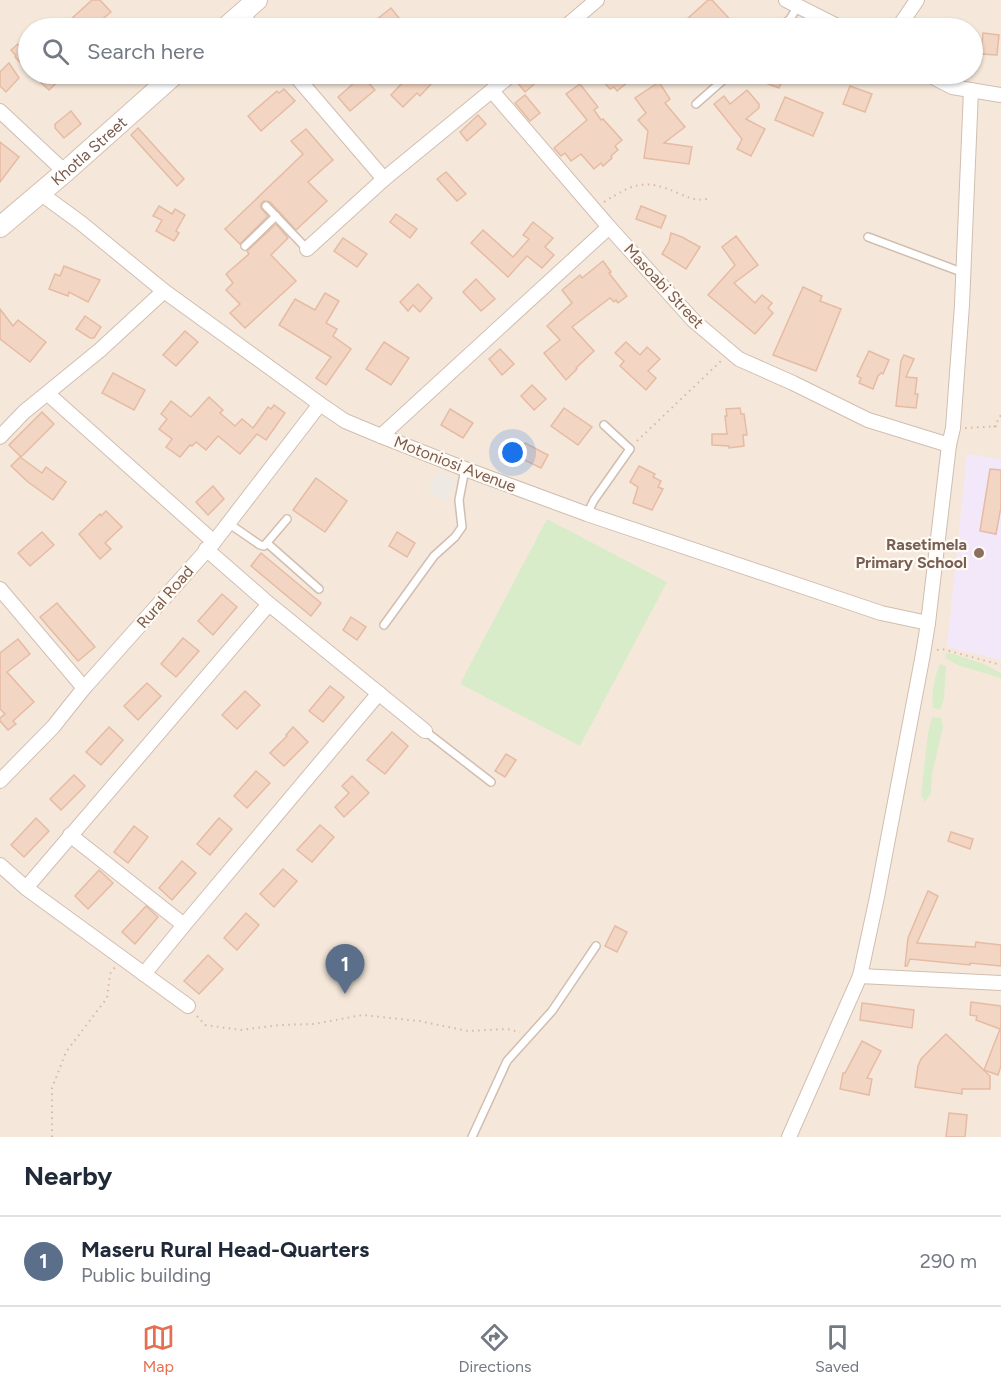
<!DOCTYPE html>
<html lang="en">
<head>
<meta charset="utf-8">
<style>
  :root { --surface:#fff; --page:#f2f2f3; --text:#1f2937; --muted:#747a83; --line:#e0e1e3; --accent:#e76f51 }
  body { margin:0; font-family:Figtree,sans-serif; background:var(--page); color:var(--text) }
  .you { position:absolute; left:513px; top:453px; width:21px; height:21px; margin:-15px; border:4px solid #fff; border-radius:50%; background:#1a73e8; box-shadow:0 0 0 9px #1a73e833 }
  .badge { display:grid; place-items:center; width:39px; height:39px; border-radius:50%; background:var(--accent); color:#fff; font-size:20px; font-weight:700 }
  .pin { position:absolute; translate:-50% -50px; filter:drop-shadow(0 2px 3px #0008) }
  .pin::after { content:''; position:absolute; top:32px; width:21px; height:18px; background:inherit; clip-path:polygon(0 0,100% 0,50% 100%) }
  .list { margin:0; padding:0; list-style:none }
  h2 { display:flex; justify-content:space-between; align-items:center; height:78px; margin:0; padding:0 24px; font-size:26px }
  h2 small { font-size:20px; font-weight:400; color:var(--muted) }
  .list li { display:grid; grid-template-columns:39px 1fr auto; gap:18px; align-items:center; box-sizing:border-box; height:90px; padding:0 24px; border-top:2px solid var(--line) }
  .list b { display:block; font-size:22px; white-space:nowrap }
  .list p { margin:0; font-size:20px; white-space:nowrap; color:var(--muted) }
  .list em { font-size:20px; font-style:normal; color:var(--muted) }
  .icon { flex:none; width:33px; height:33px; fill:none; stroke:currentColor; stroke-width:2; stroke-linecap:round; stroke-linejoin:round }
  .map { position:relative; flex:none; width:1001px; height:1137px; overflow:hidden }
  .search { position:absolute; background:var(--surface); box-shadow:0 2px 4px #0004; left:18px; right:18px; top:18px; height:66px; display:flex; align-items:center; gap:15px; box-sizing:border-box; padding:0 21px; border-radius:33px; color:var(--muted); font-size:22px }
  .sheet { height:168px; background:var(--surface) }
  nav { display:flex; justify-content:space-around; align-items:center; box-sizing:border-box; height:84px; border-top:2px solid var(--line); background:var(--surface); font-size:16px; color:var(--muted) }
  nav a { display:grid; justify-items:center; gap:3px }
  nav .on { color:var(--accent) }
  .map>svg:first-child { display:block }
  .residential { fill:#f5e8da; fill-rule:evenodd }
  .industrial { fill:#efe9e4 }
  .education { fill:#f3e8fa }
  .green { fill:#d8ecc9 }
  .building { fill:#f3d5c3; stroke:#e6bba3; stroke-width:1.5 }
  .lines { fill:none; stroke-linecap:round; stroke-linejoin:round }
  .lane-casing { stroke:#d1beb0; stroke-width:10 }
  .street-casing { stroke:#d1beb0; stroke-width:16 }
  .secondary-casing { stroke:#d6c0b0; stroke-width:22 }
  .path { stroke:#d9b8a5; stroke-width:2; stroke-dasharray:1.5 4.5; stroke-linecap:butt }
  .lane { stroke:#fff; stroke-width:7 }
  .street { stroke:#fff; stroke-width:14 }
  .secondary { stroke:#fff; stroke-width:20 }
  .education-dot { fill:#8d6e63; stroke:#fffaf3; stroke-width:2 }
  .labels { text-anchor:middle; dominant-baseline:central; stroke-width:4.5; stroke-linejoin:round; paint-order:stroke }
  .street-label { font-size:16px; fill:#7a5c4d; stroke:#fffaf3 }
  .education-label { font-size:16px; font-weight:bold; fill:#785e54; stroke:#fffaf3; text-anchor:end }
</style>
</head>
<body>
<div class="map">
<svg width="1001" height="1137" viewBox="0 0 1001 1137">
  <rect width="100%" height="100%" fill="#fdf6ec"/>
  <path class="residential" d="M0 0H1001V1137H0ZM28 28H972V74H28Z"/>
  <path class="industrial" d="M438 472 457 480 447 501 428 492Z"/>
  <path class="education" d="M967 454 1001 459V660L947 647Z"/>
  <g class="green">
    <path d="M547 519 667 582 580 746 460 684Z"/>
    <path d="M950 653 984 664 1001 673V678L960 666 945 658 946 654Z"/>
    <path d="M940 664 946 666 944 699 940 710 933 708C931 693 934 678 940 664Z"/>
    <path d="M932 717 941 718 943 727 932 774 931 793 925 802 921 795 928 733Z"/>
  </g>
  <g class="building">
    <path d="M92 0H100L111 12 92 28H77L70 20Z"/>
    <path d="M708 0H712L738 28H694L686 20Z"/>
    <path d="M391 8 407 28H366Z"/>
    <path d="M983 33 999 35 997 55 981 54Z"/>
    <path d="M28 42V70L15 57 16 56 11 50 18 44 22 48Z"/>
    <path d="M9 63 19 78 6 92 0 86V72Z"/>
    <path d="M32 74H66L49 90Z"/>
    <path d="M407 74H433L427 80 431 84 420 96 417 93 403 107 391 95 404 81 402 79Z"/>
    <path d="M524 74H534L539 80 525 92 517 82Z"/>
    <path d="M597 74H638L617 91 614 87 610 89Z"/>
    <path d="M744 74H785L779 88 744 75Z"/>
    <path d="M362 76 375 90 350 111 338 97Z"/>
    <path d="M659 82 670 99 665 103 685 127 664 143 692 147 689 164 644 158 648 131 638 120 646 113 635 98Z"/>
    <path d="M580 84 598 107 594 110 601 120 603 119 622 140 615 146 618 150 611 156 612 158 603 166 601 163 594 169 581 154 571 161 565 153 561 156 554 148 587 120 566 94Z"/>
    <path d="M850 86 872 94 865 112 843 104Z"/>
    <path d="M284 89 295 101 261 131 248 116 277 91 279 93Z"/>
    <path d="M747 90 759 104V108L746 119 765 129 751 156 737 149 742 139 714 104 724 96 730 104Z"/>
    <path d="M525 95 540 113 530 121 515 103Z"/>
    <path d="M785 97 823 113 813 136 775 120Z"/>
    <path d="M71 111 81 124 64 138 55 128V124Z"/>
    <path d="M478 115 486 124 467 141 460 132Z"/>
    <path d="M138 128 184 179 177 186 131 135Z"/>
    <path d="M306 129 333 160 308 182 327 201 296 230 270 202 264 201 261 204V208L268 216 240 244 225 229 303 154 291 141Z"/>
    <path d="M0 142 19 157 0 182Z"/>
    <path d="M446 172 466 194 457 201 437 179Z"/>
    <path d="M159 206 172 214 175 209 185 215 176 231 179 233 174 241 156 231 162 220 153 216Z"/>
    <path d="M641 206 666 216 661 228 636 219Z"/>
    <path d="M396 214 417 229 410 238 390 222Z"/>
    <path d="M533 222 553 238 545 247 554 255 542 268 527 256 508 277 471 243 483 230 513 257 529 239 523 235Z"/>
    <path d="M276 224 288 238 271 255 296 281 245 328 230 313 240 304 226 290 233 283 226 274 249 254 247 251Z"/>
    <path d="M671 233 682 237 700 247 686 269 662 254 669 242Z"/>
    <path d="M736 236 758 265 734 283 755 303 762 295 772 303 768 308 773 313 755 334 708 295 735 265 722 247Z"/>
    <path d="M343 238 367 254 357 267 334 251Z"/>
    <path d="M603 261 611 272 609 273 627 296 618 303 616 300 614 302 610 298 572 327 594 351 576 368 577 369 566 380 544 353 560 340 547 326 572 303 562 290 580 275 582 278Z"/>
    <path d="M64 266 100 280 88 302 69 292 68 296 49 289 55 274 60 276Z"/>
    <path d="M476 279 495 299 481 311 463 292Z"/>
    <path d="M418 284 432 298 420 312 413 305 408 311 400 302Z"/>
    <path d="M803 287 822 296 820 301 841 309 816 371 773 355Z"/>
    <path d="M325 293 339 301 326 323 337 329 333 336 351 349 326 385 316 378 331 357 279 325 295 299 315 310Z"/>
    <path d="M0 309 13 326 18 320 46 342 30 362 0 339Z"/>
    <path d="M85 316 101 327 94 338H90L76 329Z"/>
    <path d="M185 331 198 342 176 366 163 355Z"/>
    <path d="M384 342 409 358 391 385 366 369Z"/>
    <path d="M626 342 640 355 647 347 660 359 648 371 656 378 646 390 620 366 624 361 615 353Z"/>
    <path d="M500 349 514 364 502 375 489 359Z"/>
    <path d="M869 351 889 360 883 374 881 373 878 376 873 389 859 383 861 378 857 376Z"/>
    <path d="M904 355 914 359 906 377 917 378 915 394H918L916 408 896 406 901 361Z"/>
    <path d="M113 373 145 390 134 410 102 393Z"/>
    <path d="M532 385 546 399 534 410 521 396Z"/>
    <path d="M209 397 223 410 220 413 235 426 242 419 253 428 268 407 271 409 274 405 285 413 266 440 257 434 240 454 218 436 206 450 196 442 192 446 190 445 180 457 166 447 172 439 159 429 167 419 161 414 171 401 191 417Z"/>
    <path d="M564 408 592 427 578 445 551 426Z"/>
    <path d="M740 408 741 414H744L747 435H743L744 446 729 448V446L712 445V434H727L725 416H727L726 409Z"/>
    <path d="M450 409 473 423 463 438 441 425Z"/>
    <path d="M42 412 54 424 21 457 9 445Z"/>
    <path d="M525 443 548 455 541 468 518 457Z"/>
    <path d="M20 457 42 473 46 467 66 482 53 500 28 482 11 466Z"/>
    <path d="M639 466 655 474 653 477 661 481 658 487 663 489 652 510 633 503 638 487 630 482Z"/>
    <path d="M990 469 1001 470V507L996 534 980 531Z"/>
    <path d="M316 478 347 501 325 532 293 510Z"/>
    <path d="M213 486 224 499 208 515 196 502Z"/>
    <path d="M106 511 122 527 105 543 111 549 100 559 79 534 100 514 101 516Z"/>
    <path d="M42 532 54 545 30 566 18 553Z"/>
    <path d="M397 532 415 543 407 557 389 546Z"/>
    <path d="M261 553 321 603 311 616 251 566Z"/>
    <path d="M222 594 237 607 213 635 198 621Z"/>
    <path d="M57 603 95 647 78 661 40 617Z"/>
    <path d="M351 617 366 627 357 640 343 630Z"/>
    <path d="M183 638 199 651 176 677 161 664Z"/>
    <path d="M18 639 30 654 7 672 34 702 13 721 16 724 8 730 0 721V718L5 714 0 709V653Z"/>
    <path d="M147 683 161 696 138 720 124 706Z"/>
    <path d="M330 686 344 697 323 722 309 711Z"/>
    <path d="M245 691 260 705 237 729 222 715Z"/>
    <path d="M109 727 123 740 101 765 86 752Z"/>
    <path d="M293 727 308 742 284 766 270 753 287 736 286 735Z"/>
    <path d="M392 732 408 746 385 774 367 760Z"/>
    <path d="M506 754 516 760 505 777 495 771Z"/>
    <path d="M256 771 270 783 247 808 234 796Z"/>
    <path d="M74 775 85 786 61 810 50 799Z"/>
    <path d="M352 776 369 793 344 817 335 807 349 793 342 786Z"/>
    <path d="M36 818 49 831 24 857 11 845Z"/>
    <path d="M219 818 232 829 210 855 197 844Z"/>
    <path d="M320 825 334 837 312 862 297 850Z"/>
    <path d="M134 826 148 837 128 863 114 852Z"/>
    <path d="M951 832 973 839 970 849 948 841Z"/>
    <path d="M182 861 196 873 172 900 159 888Z"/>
    <path d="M283 869 297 881 274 907 260 894Z"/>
    <path d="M99 870 113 883 88 909 75 896Z"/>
    <path d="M928 891 938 896 917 943 975 947 976 942 1001 945V966L970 963V965L910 959 907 966H905L908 938Z"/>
    <path d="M146 906 158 917 135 944 122 932Z"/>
    <path d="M246 913 259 925 237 950 224 938Z"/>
    <path d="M615 926 627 932 617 952 605 946Z"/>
    <path d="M208 955 223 969 199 994 184 981Z"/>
    <path d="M971 1002 1001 1006V1066L998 1075 984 1070 1000 1029 976 1020 977 1016 970 1015Z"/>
    <path d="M862 1003 914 1010 912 1028 860 1020Z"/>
    <path d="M946 1034 990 1076V1089H962V1094L915 1087 918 1066 921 1059Z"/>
    <path d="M862 1041 881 1051 867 1078 872 1079 869 1095 840 1089 843 1073H845Z"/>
    <path d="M949 1113 967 1115 965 1137H946Z"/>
  </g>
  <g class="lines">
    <defs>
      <g id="lane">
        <path d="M779 28 790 19 798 6"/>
        <path d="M696 104 730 74"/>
        <path d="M266 206 307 249"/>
        <path d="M868 237 964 273"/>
        <path d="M245 246 276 216"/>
        <path d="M587 514 594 500 630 449 604 425"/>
        <path d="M228 523 260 545 264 546 287 519"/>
        <path d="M267 543 319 589"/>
        <path d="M384 625 434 556 455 537 462 527 459 500 465 469"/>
        <path d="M425 731 491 782"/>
        <path d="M472 1137 507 1061 552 1011 596 946"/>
      </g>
      <g id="street">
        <path d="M786 0 841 28"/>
        <path d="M241 14 254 28"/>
        <path d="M564 28 597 0"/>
        <path d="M898 28 917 0"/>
        <path d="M294 74 384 179"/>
        <path d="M927 74 952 87 1001 95"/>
        <path d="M492 91 609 227 694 321 739 359 793 383 868 420 949 445"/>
        <path d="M0 111 65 172"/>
        <path d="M40 193 81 223 164 291 320 404 345 421 381 436 465 469 587 514 881 613 928 623"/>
        <path d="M307 249 384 179 512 74"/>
        <path d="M48 394 214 542"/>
        <path d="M381 436 609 227"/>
        <path d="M0 437 24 412 100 350 164 291"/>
        <path d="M206 549 269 604 425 731"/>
        <path d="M0 589 84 688"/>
        <path d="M0 781 53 727 84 688 214 542 320 404"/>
        <path d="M70 835 184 925"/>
        <path d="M0 865 26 888 188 1006"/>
        <path d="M26 888 269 604"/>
        <path d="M144 974 184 925 379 693"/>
        <path d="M860 976 1001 983"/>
        <path d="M789 1137 860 976 877 897 923 654 928 623 949 445 953 428 962 305 971 90"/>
      </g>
      <g id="secondary">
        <path d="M225 28 257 0"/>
        <path id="s1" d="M0 227 65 172 175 74"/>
      </g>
    </defs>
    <use href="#lane" class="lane-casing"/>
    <use href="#street" class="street-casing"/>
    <use href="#secondary" class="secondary-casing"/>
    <g class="path">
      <path d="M604 202C635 183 644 178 680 194 690 198 696 201 707 199"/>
      <path d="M994 427 1001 415"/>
      <path d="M965 428 1001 426"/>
      <path d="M637 441 722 360"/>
      <path d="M937 650 942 649 1001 665"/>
      <path d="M197 1016 205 1025 241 1030 280 1025 314 1024 362 1015 419 1021 468 1031 507 1029 520 1032"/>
      <path d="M52 1137V1088L66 1052 107 998 110 974 115 967"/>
    </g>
    <use href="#lane" class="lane"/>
    <use href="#street" class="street"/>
    <use href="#secondary" class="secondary"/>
  </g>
  <circle class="education-dot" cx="979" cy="553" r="6"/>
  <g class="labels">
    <g class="street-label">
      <text stroke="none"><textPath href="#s1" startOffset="117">Khotla Street</textPath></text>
      <text transform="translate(664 286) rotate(47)">Masoabi Street</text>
      <text transform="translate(455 464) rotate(21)">Motoniosi Avenue</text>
      <text transform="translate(165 597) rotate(-49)">Rural Road</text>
    </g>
    <g class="education-label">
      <text x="967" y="544">Rasetimela<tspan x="967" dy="18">Primary School</tspan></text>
    </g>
  </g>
</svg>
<div class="you"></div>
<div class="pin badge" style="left:345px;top:994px;background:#5c6f8a">1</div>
<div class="search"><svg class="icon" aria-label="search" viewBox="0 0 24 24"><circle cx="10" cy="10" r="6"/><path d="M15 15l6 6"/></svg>Search here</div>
</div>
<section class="sheet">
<h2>Nearby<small></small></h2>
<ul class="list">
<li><span class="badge" style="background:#5c6f8a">1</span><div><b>Maseru Rural Head-Quarters</b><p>Public building</p></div><em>290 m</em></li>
</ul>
</section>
<nav>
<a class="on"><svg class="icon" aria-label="map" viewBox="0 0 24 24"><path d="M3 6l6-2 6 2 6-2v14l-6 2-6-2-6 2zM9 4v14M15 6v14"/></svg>Map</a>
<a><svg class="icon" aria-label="directions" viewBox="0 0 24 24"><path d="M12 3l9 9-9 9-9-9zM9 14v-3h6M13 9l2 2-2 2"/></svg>Directions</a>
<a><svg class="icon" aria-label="saved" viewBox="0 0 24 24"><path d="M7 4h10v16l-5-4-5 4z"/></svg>Saved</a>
</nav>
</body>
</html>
